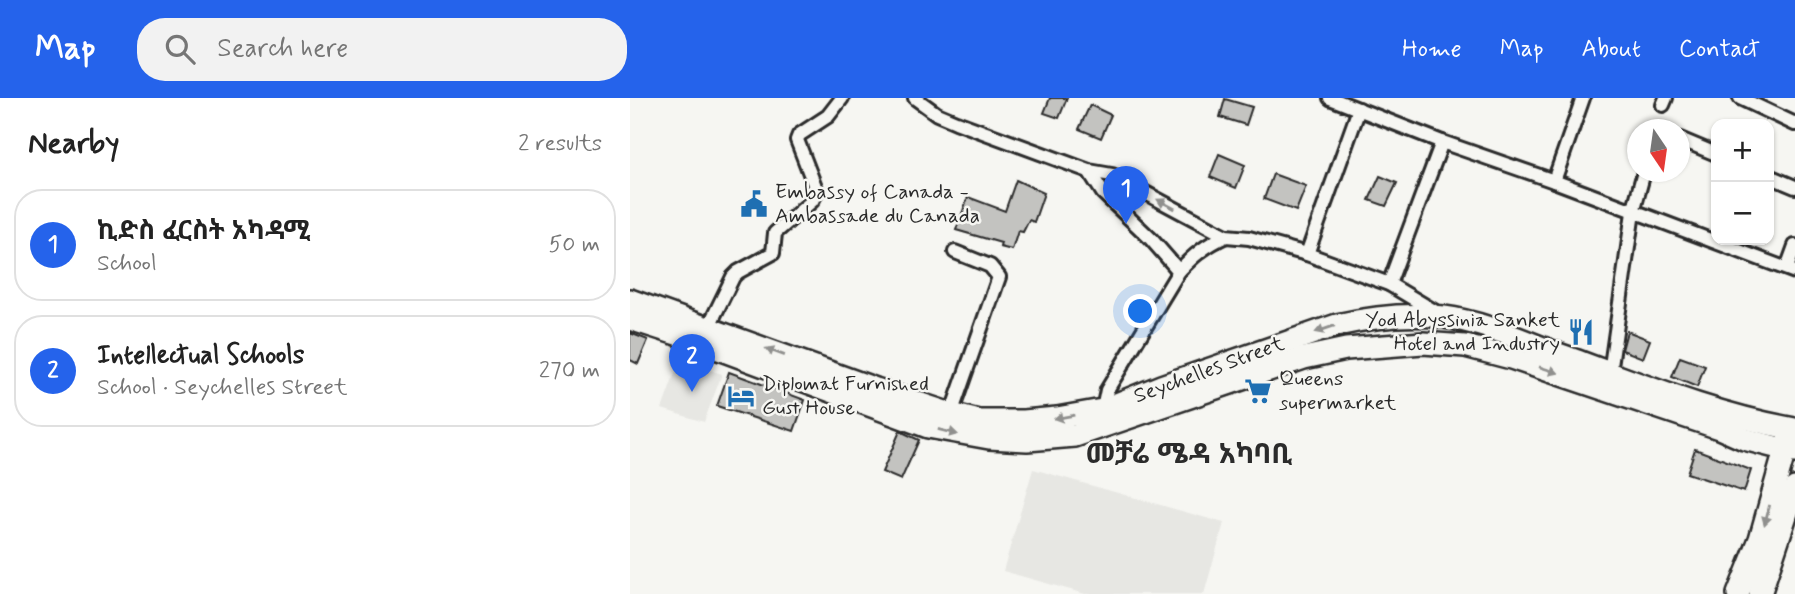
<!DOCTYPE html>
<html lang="en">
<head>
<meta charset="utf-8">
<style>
  :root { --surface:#fff; --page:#f2f2f2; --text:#222; --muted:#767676; --line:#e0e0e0; --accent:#2563eb }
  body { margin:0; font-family:Mynerve,"Noto Sans Ethiopic",sans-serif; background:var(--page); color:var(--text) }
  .controls { position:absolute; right:21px; top:21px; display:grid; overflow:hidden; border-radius:14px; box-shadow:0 2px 5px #0004 }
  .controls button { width:63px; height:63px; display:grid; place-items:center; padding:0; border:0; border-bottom:2px solid var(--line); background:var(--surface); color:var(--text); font:35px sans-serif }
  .compass { position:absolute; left:997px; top:21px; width:63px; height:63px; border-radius:50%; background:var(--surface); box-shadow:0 2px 5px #0004; rotate:167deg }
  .you { position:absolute; left:511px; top:214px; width:24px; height:24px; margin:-18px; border:5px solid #fff; border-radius:50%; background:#1a73e8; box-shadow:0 0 0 10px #1a73e833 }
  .badge { display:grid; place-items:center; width:46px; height:46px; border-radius:50%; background:var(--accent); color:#fff; font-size:23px; font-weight:700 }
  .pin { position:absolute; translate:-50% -58px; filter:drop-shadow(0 2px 4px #0008) }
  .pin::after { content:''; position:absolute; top:37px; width:24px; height:21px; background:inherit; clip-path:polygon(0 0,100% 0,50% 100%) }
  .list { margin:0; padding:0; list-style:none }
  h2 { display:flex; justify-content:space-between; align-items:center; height:91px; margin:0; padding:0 28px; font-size:30px }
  h2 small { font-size:23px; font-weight:400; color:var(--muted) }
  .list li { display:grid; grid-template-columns:46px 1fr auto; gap:21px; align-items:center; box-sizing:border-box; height:112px; margin:0 14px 14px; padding:0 14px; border:2px solid var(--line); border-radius:28px }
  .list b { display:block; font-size:26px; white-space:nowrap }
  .list p { margin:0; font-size:23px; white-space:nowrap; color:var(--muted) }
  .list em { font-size:23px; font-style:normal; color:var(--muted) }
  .icon { flex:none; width:38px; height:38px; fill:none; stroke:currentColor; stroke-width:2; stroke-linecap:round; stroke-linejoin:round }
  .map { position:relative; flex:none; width:1165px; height:496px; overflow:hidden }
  header { display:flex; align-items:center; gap:42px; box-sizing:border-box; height:98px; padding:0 35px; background:var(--accent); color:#fff }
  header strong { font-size:33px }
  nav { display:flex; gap:38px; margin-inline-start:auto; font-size:24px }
  .search { width:490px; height:63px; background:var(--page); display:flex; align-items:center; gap:18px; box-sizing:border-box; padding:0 24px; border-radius:28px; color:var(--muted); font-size:26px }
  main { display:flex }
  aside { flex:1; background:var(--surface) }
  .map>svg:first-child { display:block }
  .built { fill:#e7e7e3 }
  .building { fill:#c3c3c0; stroke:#2b2b2b; stroke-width:2 }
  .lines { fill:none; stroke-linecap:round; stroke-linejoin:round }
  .street-casing { stroke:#2b2b2b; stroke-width:18 }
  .primary-casing { stroke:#2b2b2b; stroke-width:26 }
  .street { stroke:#f6f6f2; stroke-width:12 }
  .primary { stroke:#f6f6f2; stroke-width:21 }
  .oneway { fill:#90908e }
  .labels { text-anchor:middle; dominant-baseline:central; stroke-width:5; stroke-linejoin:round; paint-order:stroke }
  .poi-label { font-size:21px; fill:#2b2b2b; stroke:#f6f6f2; text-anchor:start }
  .street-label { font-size:21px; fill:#2b2b2b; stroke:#f6f6f2 }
  .district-label { font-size:28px; font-weight:bold; fill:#2b2b2b; stroke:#f6f6f2 }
</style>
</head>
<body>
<header>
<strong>Map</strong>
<div class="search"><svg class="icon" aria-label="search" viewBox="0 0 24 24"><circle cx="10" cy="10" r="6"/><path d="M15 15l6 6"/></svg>Search here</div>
<nav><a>Home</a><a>Map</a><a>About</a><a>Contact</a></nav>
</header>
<main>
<aside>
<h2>Nearby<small>2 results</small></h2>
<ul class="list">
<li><span class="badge">1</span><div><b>ኪድስ ፈርስት አካዳሚ</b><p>School</p></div><em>50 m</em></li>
<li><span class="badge">2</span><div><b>Intellectual Schools</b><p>School · Seychelles Street</p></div><em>270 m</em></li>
</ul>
</aside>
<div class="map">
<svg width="1165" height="496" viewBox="0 0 1165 496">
  <rect width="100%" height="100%" fill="#f6f6f2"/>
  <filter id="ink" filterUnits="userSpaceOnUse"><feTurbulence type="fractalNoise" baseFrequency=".0143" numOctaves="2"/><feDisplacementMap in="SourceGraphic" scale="14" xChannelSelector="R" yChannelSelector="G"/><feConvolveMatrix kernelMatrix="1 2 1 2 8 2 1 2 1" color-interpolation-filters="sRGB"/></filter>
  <g filter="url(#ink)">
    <g class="built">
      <path d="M50 262 92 276 74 324 32 311Z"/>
      <path d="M403 371 594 425 574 496H455L373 473Z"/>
    </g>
    <g class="building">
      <path d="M420 0H437L429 20 414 15Z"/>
      <path d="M595 1 622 9 616 27 590 19Z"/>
      <path d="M460 7 481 17 471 40 449 31Z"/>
      <path d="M589 56 615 67 606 90 580 79Z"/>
      <path d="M643 76 676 88 666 113 634 101Z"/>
      <path d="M750 78 767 85 756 108 739 102Z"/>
      <path d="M386 82 414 95 404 124 399 122 393 134 388 133 382 152 370 149 371 145 326 132 338 99 375 113Z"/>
      <path d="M997 233 1020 242 1013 260 992 252Z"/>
      <path d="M0 235 18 242 8 266 0 262Z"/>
      <path d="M1050 259 1075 268 1067 289 1042 279Z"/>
      <path d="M99 274 175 302 164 333 87 308Z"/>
      <path d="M270 333 289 342 271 382 252 374Z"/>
      <path d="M1065 351 1121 372 1114 394 1057 375Z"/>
    </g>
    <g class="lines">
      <defs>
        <g id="street">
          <path d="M285 0 307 16 326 24 459 73 482 77 596 138 619 140 677 156 759 186 809 216"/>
          <path d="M700 0 812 44 924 83 1165 174"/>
          <path d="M1110 0 1165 26"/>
          <path d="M1033 7 1036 0"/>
          <path d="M1050 41 1086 56"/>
          <path d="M459 73 473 95 521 141 549 173"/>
          <path d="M1139 78 1165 89"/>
          <path d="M924 83 953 0"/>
          <path d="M677 156 729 11"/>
          <path d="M1157 170 1165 148"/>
          <path d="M759 186 812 44"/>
          <path d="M78 230 103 179 108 174 143 155 145 135 182 103 185 97 186 91 167 42 169 37 198 18 212 0"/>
          <path d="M980 275 1003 114 1014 74"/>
          <path d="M321 316 369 179 360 168 325 154"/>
          <path d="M472 316 477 292 549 173C564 157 576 147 596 138"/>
        </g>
        <g id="primary">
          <path d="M0 202 246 291 321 316 349 323H394L427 320 472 312 531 288 707 227C742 219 778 215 814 219 853 224 894 243 931 257 1008 285 1084 317 1165 331"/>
          <path d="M0 221 59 240 298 329 359 340 397 342 445 338 674 260 716 251 793 245 835 248 881 260 1089 330 1114 341 1165 354"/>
          <path d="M1108 496 1130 441 1159 338"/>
          <path d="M1130 496 1165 390"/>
        </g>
      </defs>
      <use href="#street" class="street-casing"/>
      <use href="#primary" class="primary-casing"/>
      <use href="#street" class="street"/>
      <use href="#primary" class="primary"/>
    </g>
    <defs><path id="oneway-solid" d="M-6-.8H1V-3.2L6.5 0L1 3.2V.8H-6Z" transform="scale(1.75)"/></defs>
    <g class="oneway">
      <use href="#oneway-solid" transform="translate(536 106) rotate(-152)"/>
      <use href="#oneway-solid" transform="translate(695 231) rotate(161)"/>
      <use href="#oneway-solid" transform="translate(145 254) rotate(-160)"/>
      <use href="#oneway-solid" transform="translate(919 272) rotate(18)"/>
      <use href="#oneway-solid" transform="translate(434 319) rotate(170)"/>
      <use href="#oneway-solid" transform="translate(318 334) rotate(14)"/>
      <use href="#oneway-solid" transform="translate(1137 417) rotate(105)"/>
    </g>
  </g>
  <defs>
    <symbol id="civic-bare" viewBox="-9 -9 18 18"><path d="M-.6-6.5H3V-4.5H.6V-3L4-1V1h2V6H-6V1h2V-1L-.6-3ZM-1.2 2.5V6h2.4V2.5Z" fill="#1f6fb2" stroke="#f6f6f2" stroke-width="2.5" paint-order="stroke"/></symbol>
    <symbol id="restaurant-bare" viewBox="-9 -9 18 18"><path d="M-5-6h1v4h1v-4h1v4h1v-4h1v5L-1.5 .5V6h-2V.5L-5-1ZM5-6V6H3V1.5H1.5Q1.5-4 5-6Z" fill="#1f6fb2" stroke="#f6f6f2" stroke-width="2.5" paint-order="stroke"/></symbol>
    <symbol id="supermarket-bare" viewBox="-9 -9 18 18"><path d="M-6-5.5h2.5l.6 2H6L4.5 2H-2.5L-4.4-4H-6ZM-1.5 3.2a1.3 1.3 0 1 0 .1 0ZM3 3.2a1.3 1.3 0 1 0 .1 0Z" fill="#1f6fb2" stroke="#f6f6f2" stroke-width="2.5" paint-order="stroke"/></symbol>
    <symbol id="hotel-bare" viewBox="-9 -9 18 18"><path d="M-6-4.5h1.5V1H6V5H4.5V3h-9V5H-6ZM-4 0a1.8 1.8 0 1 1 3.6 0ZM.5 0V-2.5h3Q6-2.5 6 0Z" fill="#1f6fb2" stroke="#f6f6f2" stroke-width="2.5" paint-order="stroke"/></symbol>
  </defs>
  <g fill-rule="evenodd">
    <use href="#civic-bare" x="105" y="87" width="38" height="38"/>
    <use href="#restaurant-bare" x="932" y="215" width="38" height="38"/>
    <use href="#supermarket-bare" x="609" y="274" width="38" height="38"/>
    <use href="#hotel-bare" x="92" y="279" width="38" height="38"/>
  </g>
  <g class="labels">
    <g class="poi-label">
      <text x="145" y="94">Embassy of Canada -<tspan x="145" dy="24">Ambassade du Canada</tspan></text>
      <text x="930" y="222" text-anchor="end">Yod Abyssinia Sanket<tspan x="930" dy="24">Hotel and Industry</tspan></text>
      <text x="649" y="281">Queens<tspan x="649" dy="24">supermarket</tspan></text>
      <text x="132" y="286">Diplomat Furnished<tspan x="132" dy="24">Gust House</tspan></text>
    </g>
    <g class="street-label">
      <text transform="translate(579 272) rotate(-20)">Seychelles Street</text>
    </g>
    <g class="district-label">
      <text x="559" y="357">መቻሬ ሜዳ አካባቢ</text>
    </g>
  </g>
</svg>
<div class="controls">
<button>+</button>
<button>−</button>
</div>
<svg class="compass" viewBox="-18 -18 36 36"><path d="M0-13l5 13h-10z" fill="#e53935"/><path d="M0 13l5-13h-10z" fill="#767676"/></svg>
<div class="you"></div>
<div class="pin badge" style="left:496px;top:126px">1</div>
<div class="pin badge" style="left:62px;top:294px">2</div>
</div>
</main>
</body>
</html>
